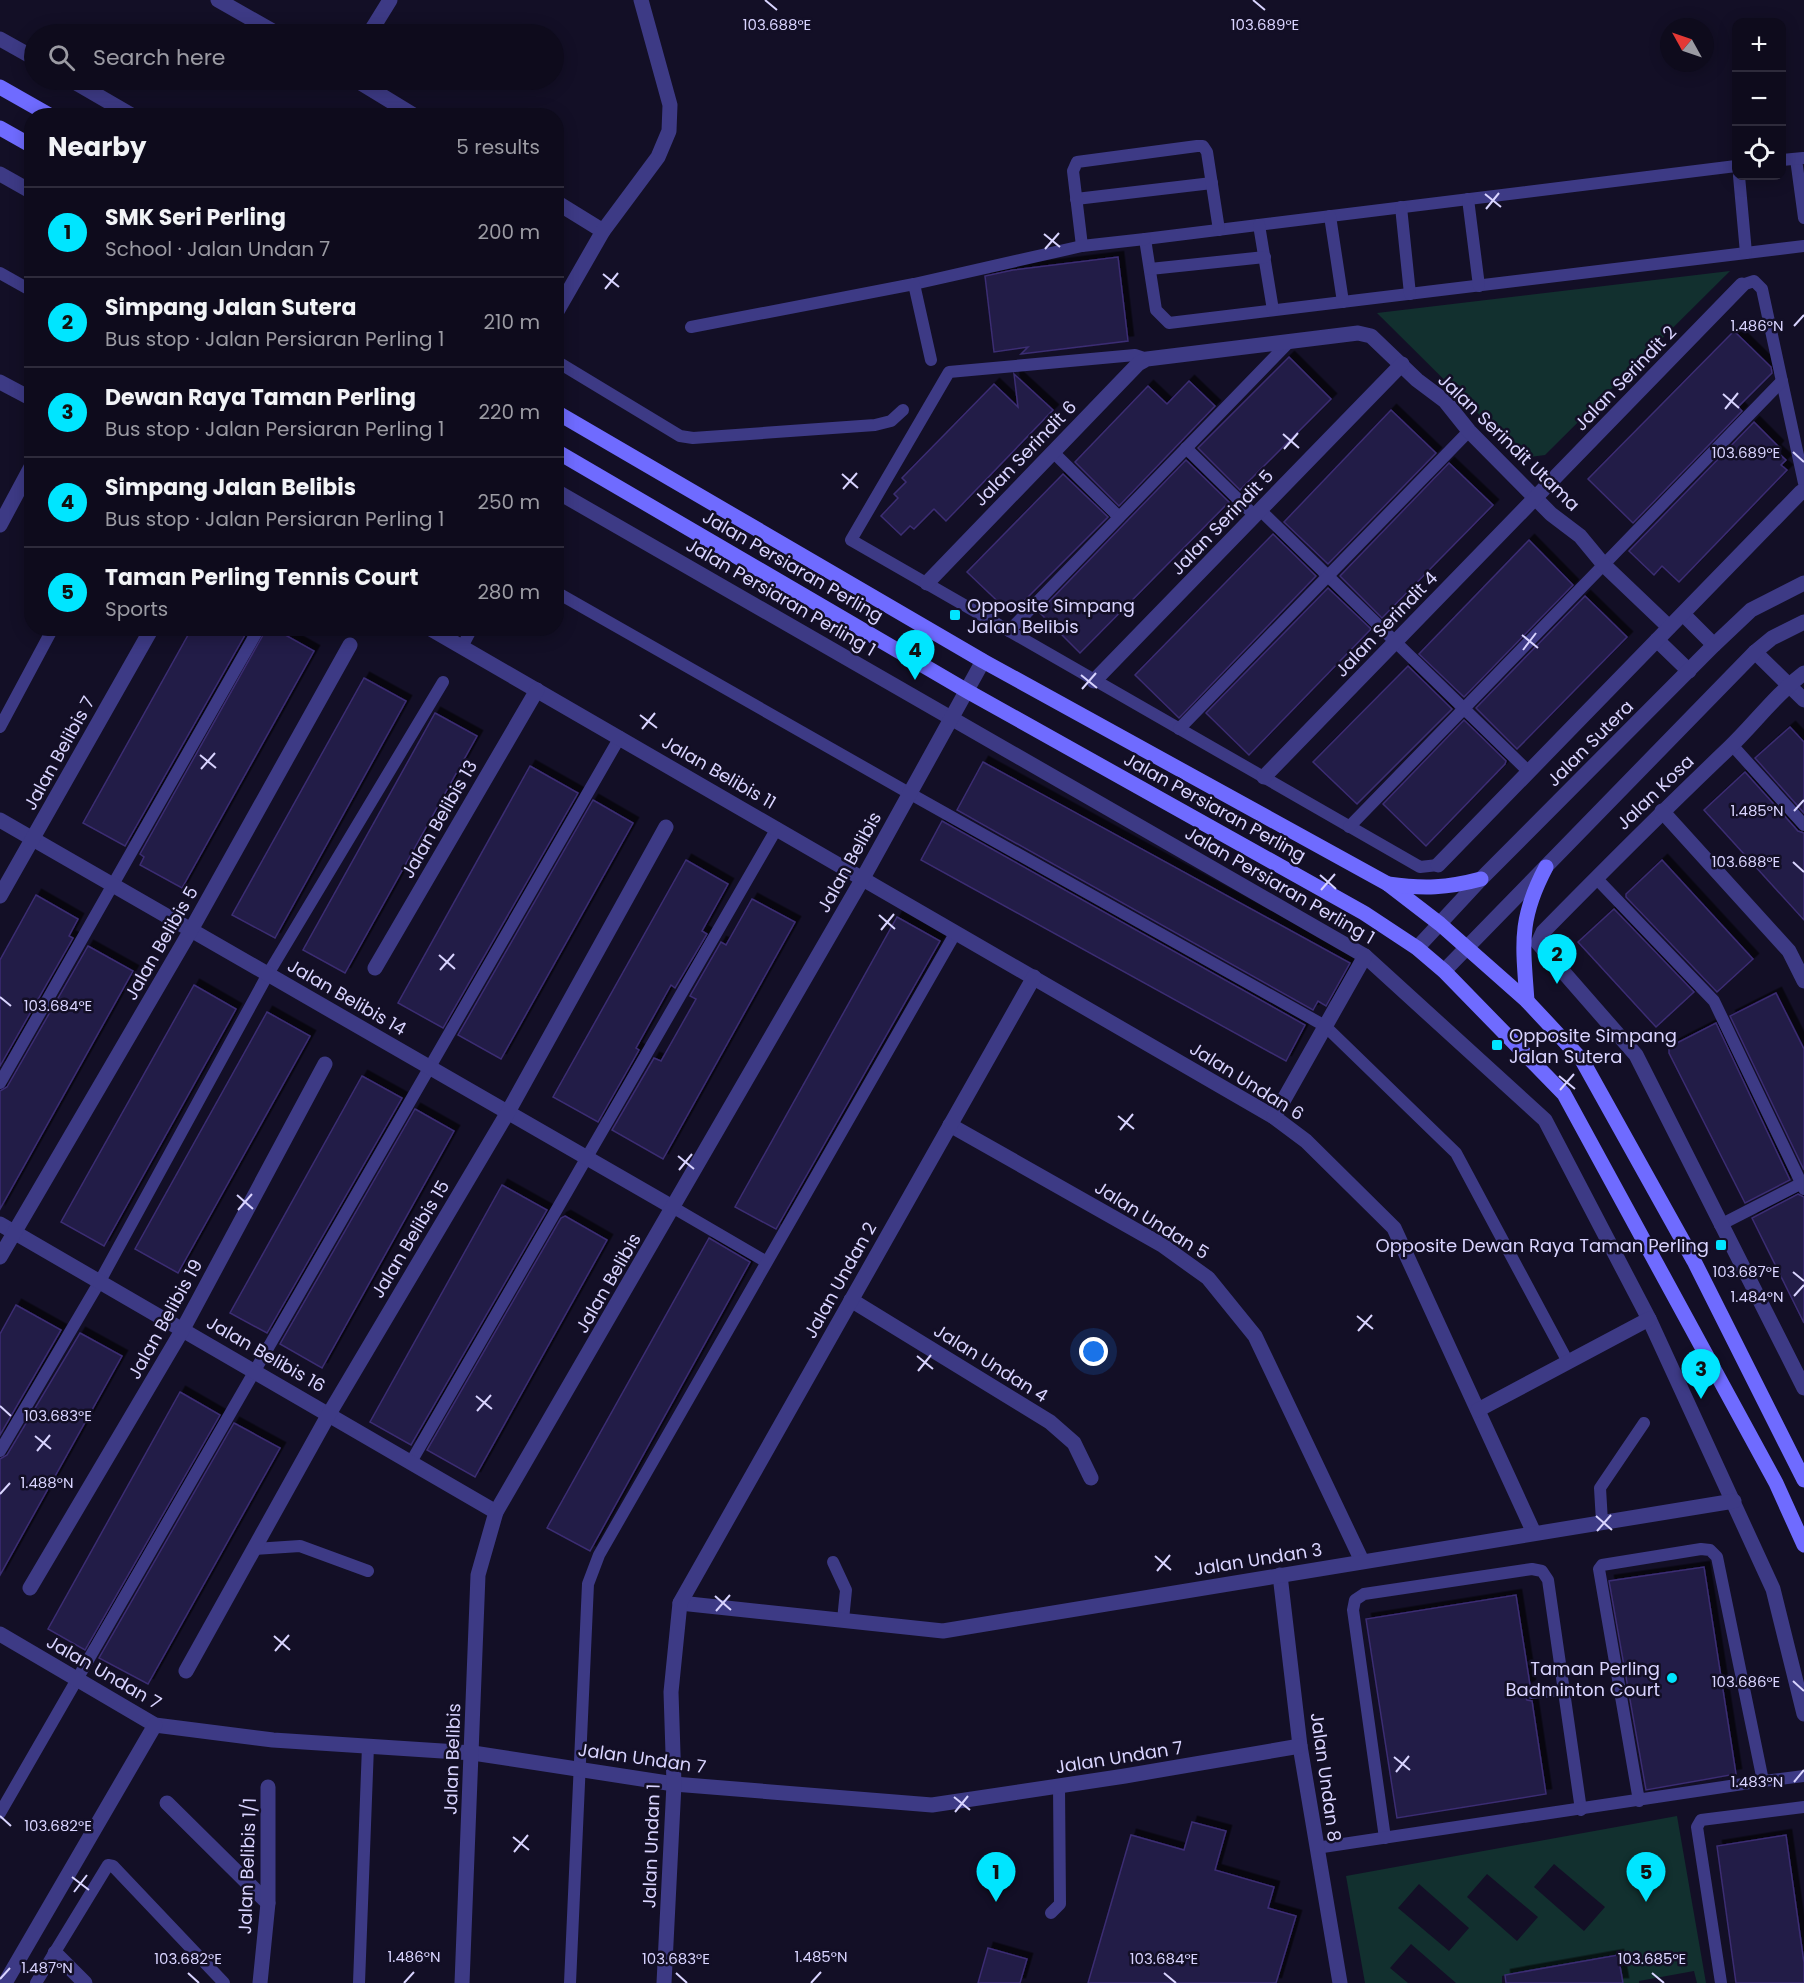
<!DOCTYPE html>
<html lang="en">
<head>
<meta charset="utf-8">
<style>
  :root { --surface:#0e0b1c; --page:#1c1929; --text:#f1f3f6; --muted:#9b9ba3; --line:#2e2b3b; --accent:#00e5ff }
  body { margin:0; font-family:Poppins,sans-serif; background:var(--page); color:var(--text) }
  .controls { position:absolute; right:18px; top:18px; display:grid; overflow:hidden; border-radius:12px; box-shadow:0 3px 15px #0003 }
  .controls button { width:54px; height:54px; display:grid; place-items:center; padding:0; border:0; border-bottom:2px solid var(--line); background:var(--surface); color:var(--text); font:30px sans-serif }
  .compass { position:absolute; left:1660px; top:18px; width:54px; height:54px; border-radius:50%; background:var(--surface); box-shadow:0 3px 15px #0003; rotate:310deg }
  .you { position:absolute; left:1094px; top:1352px; width:21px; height:21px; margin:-15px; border:4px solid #fff; border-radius:50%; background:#1a73e8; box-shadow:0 0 0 9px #1a73e833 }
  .badge { display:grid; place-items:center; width:39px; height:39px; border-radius:50%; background:var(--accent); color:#111; font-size:20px; font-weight:700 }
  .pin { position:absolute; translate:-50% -50px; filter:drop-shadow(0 2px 3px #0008) }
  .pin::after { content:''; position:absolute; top:32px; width:21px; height:18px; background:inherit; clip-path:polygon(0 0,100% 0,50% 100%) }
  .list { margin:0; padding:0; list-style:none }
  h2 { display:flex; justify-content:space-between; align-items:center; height:78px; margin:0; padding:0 24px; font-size:26px }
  h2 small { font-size:20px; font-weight:400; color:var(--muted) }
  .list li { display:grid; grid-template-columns:39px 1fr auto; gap:18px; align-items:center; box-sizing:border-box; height:90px; padding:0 24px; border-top:2px solid var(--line) }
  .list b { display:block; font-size:22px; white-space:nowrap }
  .list p { margin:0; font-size:20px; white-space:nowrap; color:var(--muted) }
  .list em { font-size:20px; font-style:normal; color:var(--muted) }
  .icon { flex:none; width:33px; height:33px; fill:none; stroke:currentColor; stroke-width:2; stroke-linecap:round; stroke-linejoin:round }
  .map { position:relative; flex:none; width:1804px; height:1983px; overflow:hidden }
  .search { position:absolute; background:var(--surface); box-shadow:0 3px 15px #0003; left:24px; top:24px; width:540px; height:66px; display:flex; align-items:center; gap:15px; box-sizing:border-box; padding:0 21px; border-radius:33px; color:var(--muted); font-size:22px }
  .panel { position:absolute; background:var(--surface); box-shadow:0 3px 15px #0003; left:24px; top:108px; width:540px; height:528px; border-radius:24px }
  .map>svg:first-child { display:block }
  .green { fill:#12302f; fill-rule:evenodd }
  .building { fill:#241b47; stroke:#3b2d73; stroke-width:1.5; filter:url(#shadow) }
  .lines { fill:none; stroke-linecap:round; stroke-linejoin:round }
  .service { stroke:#3d3a85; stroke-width:12 }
  .minor { stroke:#3d3a85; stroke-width:15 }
  .tertiary { stroke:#3d3a85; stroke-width:15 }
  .secondary { stroke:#6f6bff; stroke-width:15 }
  .ticks { fill:none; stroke:#d9d4ff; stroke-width:2 }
  .poi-dot { fill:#00e5ff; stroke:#130f26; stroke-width:2 }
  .labels { text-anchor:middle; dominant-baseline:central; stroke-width:5; stroke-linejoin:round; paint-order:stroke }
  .street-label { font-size:18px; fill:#d9d4ff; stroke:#130f26 }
  .poi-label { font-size:18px; fill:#d9d4ff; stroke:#130f26; text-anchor:start }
  .ticks-label { font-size:15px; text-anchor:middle; fill:#d9d4ff; stroke:#130f26; stroke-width:5; stroke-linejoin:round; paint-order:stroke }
</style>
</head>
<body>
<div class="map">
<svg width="1804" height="1983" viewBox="0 0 1804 1983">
  <defs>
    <filter id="shadow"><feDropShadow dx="5.5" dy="-5.5" stdDeviation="0" flood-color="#0009"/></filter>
  </defs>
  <rect width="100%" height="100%" fill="#130f26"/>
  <g class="green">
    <path d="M1730 271 1545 455 1523 458 1377 313Z"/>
    <path d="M1677 1816 1706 1983H1697L1694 1971 1639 1981V1983H1623L1618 1955 1502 1976V1983H1456L1411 1944 1390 1968 1408 1983H1365L1346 1876ZM1554 1864 1605 1907 1584 1931 1534 1887ZM1487 1874 1538 1917 1517 1941 1467 1897ZM1419 1884 1469 1928 1449 1951 1398 1908Z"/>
  </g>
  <g class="building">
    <path d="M1118 257 1128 341 1021 354 1028 347 994 352 985 276 1013 270Z"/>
    <path d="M1734 331 1771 367 1772 373 1738 407 1742 411 1633 523 1588 479Z"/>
    <path d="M1289 357 1331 399 1240 490 1198 448Z"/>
    <path d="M1014 374 1053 410 946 521 934 509 914 529 910 526 901 535 881 516 898 498 894 494 906 482 902 478 994 384 1018 407Z"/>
    <path d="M1189 381 1215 406 1119 506 1075 462 1148 386 1167 404Z"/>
    <path d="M1391 410 1436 453 1328 564 1284 522Z"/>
    <path d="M1754 422 1778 446 1775 450 1786 460 1781 465 1787 470 1679 582 1662 566 1654 575 1629 551Z"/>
    <path d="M1186 460 1229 502 1080 653 1039 612Z"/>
    <path d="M1449 463 1493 505 1382 618 1340 576Z"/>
    <path d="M1063 474 1108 517 1011 614 967 572Z"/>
    <path d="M1273 534 1316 576 1179 718 1135 675Z"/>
    <path d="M1529 540 1573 585 1464 697 1419 654Z"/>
    <path d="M1328 588 1371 629 1249 755 1206 713Z"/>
    <path d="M1585 596 1627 637 1517 749 1476 708Z"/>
    <path d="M192 628H249L125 846 83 823Z"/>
    <path d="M267 628H273L314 651 182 888 140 865 144 857 140 854Z"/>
    <path d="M1408 666 1452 709 1357 804 1313 762Z"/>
    <path d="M364 678 406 701 275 938 232 915Z"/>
    <path d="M435 713 477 736 345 973 303 950Z"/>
    <path d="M1464 720 1506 761 1505 764 1426 846 1383 804Z"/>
    <path d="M1790 727 1804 742V813L1755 758Z"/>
    <path d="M983 762 1350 963 1326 1006 1318 1001 1313 1010 957 810Z"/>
    <path d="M530 766 578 793 443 1028 398 1003Z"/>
    <path d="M1745 772 1798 831 1804 833V920L1704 810Z"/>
    <path d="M593 800 633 823 501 1059 458 1035Z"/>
    <path d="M942 821 1305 1025 1286 1061 921 860Z"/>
    <path d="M686 860 728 884 702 931 707 934 675 988 671 985 636 1048 639 1050 598 1122 553 1097Z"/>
    <path d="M1662 860 1753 959 1717 992 1626 897V894Z"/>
    <path d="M36 895 78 919 69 936 73 938 0 1066V960Z"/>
    <path d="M752 899 795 922 663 1159 612 1130 654 1058 661 1061 696 999 690 996 721 942 726 945Z"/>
    <path d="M1614 909 1694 992 1656 1027 1578 942Z"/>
    <path d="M897 917 940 941 776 1229 735 1207Z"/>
    <path d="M88 946 133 971 0 1209V1091L7 1087Z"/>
    <path d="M194 985 236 1009 104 1246 61 1222Z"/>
    <path d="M1776 993 1804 1049V1170L1730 1016Z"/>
    <path d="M267 1012 310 1036 178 1273 135 1249Z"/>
    <path d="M1716 1023 1790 1180 1745 1203 1669 1053V1047Z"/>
    <path d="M362 1076 402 1098 267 1333 230 1313Z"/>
    <path d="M415 1109 454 1131 322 1368 280 1344Z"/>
    <path d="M502 1185 547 1210 411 1445 370 1422Z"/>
    <path d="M1798 1194 1804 1197V1323L1752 1218Z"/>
    <path d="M565 1216 607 1240 475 1477 427 1450 561 1218Z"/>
    <path d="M709 1238 750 1262 590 1551 547 1528Z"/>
    <path d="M16 1305 61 1330 0 1435V1334Z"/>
    <path d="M80 1333 122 1356 0 1575V1459L7 1455Z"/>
    <path d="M180 1392 220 1415 85 1650 48 1629Z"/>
    <path d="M234 1423 280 1448 148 1684 99 1658Z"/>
    <path d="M1704 1567 1736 1774 1646 1790 1609 1581Z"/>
    <path d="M1516 1595 1530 1685 1524 1689 1523 1694 1527 1700 1532 1701 1546 1794 1397 1818 1366 1619Z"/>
    <path d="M1192 1822 1226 1831 1215 1870 1274 1887 1268 1908 1296 1916 1276 1983H1088L1131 1835 1184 1850Z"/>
    <path d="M1786 1835 1804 1963V1983H1736L1717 1846Z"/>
    <path d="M988 1948 1027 1959 1020 1983H978Z"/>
    <path d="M1618 1955 1623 1983H1506L1505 1975Z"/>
  </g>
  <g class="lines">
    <g class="service">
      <path d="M1796 159 1804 218"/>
      <path d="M1782 160 1803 158"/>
      <path d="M1736 166 1145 239 1156 310 1169 323 1804 246"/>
      <path d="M1739 176 1746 253"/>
      <path d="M1076 199 1212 183"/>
      <path d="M1468 199 1479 286"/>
      <path d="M1401 207 1410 294"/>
      <path d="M1330 216 1343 302"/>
      <path d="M1259 225 1273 310"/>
      <path d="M1082 246 1073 171 1077 162 1197 146H1203L1207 152 1219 230"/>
      <path d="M1150 269 1265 257"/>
      <path d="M0 273 32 291"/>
      <path d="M914 284 1082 246 1145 239"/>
      <path d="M1742 285 1754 281 1762 289 1804 483"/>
      <path d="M691 327 914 284 931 360"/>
      <path d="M1147 359 1135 355 949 372 851 540 1420 867 1438 865"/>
      <path d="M556 361 680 436 693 438 875 425 891 421 903 410"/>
      <path d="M1186 448 1255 516"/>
      <path d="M1053 452 1119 517"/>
      <path d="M1260 510 1529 772"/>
      <path d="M556 592 909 793 1325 1026 1456 1153 1568 1362"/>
      <path d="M1009 631 1289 342"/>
      <path d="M462 647 472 628"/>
      <path d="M0 727 53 628"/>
      <path d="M1179 729 1469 431"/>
      <path d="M1732 745 1804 825"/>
      <path d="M1349 827 1782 381"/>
      <path d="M1596 878 1714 1001 1804 1189"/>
      <path d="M0 1083 259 628"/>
      <path d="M674 1208 765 1261"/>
      <path d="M1720 1225 1804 1182"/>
      <path d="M0 1451 100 1281 268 974 443 682"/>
      <path d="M411 1462 777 828"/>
      <path d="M1602 1522 1600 1488 1644 1423"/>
      <path d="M254 1549 300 1546 368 1571"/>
      <path d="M833 1562 846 1590 843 1620"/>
      <path d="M1531 1693 1564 1690"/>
      <path d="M1763 1781 1804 1776"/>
      <path d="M0 1813 620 737"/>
      <path d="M1385 1838 1353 1610 1355 1600 1364 1594 1532 1569 1542 1571 1548 1580 1581 1810"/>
      <path d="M1316 1848 1763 1781 1717 1557 1710 1550 1701 1549 1602 1565 1599 1569 1639 1801"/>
      <path d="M1051 1913 1060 1904 1059 1786"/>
      <path d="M36 1983 108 1865 113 1866 224 1983"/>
      <path d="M359 1983 368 1746"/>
      <path d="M570 1983 588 1584 599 1555 956 932"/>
      <path d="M1721 1983 1697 1827 1701 1820 1804 1807"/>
    </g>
    <g class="minor">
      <path d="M218 0 278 34"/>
      <path d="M369 34 390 0"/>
      <path d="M0 39 34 58"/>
      <path d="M71 80 133 116"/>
      <path d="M356 80 415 116"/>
      <path d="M0 174 32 192"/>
      <path d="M556 202 603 231"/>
      <path d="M556 313 603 231 658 157 669 131 670 105 641 0"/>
      <path d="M0 382 32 399"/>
      <path d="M556 491 1365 956 1545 1120 1649 1319 1773 1589 1804 1714"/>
      <path d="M0 525 31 467"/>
      <path d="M927 583 1138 364 1147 359 1358 333 1371 336 1417 380 1445 401 1469 431 1551 514 1580 536 1604 565 1669 627"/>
      <path d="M1683 614 1714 645"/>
      <path d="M429 628 1274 1117 1306 1141 1394 1228 1534 1533"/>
      <path d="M1657 640 1689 671"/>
      <path d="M1755 652 1804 700"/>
      <path d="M1804 673C1776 694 1755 723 1729 748 1666 808 1604 870 1543 932L1538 943 1636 1055 1804 1388"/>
      <path d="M1094 681 1402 364"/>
      <path d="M1264 777 1742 285"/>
      <path d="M1662 811 1789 951 1804 981"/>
      <path d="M0 820 674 1208"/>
      <path d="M1438 865 1801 492"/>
      <path d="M0 896 152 628"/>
      <path d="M375 968 537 690"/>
      <path d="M1274 1117 1365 956"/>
      <path d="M950 1125 1162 1245 1208 1278 1255 1336 1362 1561"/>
      <path d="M0 1224 496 1512"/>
      <path d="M0 1257 191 930 350 645"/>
      <path d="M851 1300 1050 1422 1074 1443 1091 1478"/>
      <path d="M1478 1410 1649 1319"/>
      <path d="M1280 1575 1300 1746 1340 1983"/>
      <path d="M30 1588 183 1329 325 1064"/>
      <path d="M680 1603 943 1631 1734 1501"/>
      <path d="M0 1634 155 1725 273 1740 473 1753 674 1784 932 1805 1125 1776 1300 1746"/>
      <path d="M186 1671 329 1414 508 1112 666 827"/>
      <path d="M167 1803 268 1903"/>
      <path d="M55 1953 85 1983"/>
      <path d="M5 1983 155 1725"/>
      <path d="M260 1983 268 1903V1787"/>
      <path d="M462 1983 478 1575 496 1512 863 878 983 661"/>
      <path d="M664 1983 674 1784 671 1692 680 1603 1034 977"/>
    </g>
    <g class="tertiary">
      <path d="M1417 948 1481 879 1714 645 1751 610 1804 583"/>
      <path d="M1444 971 1755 652 1772 638 1804 622"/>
    </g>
    <g class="secondary">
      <path d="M0 87 51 116"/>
      <path d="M0 128 32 146"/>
      <path d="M556 412 983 661 1388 884 1440 924 1527 1001 1582 1060 1694 1261 1804 1480"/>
      <path d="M556 451 967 691 1364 913 1417 948 1444 971 1564 1094 1776 1483 1804 1545"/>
      <path d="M1388 884C1424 889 1447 888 1481 879"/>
      <path d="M1527 1001C1523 944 1518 920 1546 867"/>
    </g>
  </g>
  <path class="ticks" d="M765 0 777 10M1253 0 1265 10M1485 194 1501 207M1486 209 1499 193M1044 234 1060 247M1045 249 1059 233M603 274 619 287M605 289 618 273M1794 326 1804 315M1723 394 1739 408M1725 409 1738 393M1283 434 1299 448M1284 449 1298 433M1793 452 1804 462M842 474 858 488M843 489 857 473M1522 635 1538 648M1523 650 1536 633M1081 675 1097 688M1082 689 1096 673M640 715 657 728M642 729 655 713M200 755 216 768M201 769 215 753M1794 811 1804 800M1793 862 1804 872M1320 875 1336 889M1321 890 1335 874M879 915 895 929M881 930 894 914M439 955 455 969M440 970 454 954M0 997 11 1006M1559 1076 1575 1089M1560 1090 1574 1074M1118 1116 1134 1129M1120 1130 1133 1114M678 1156 694 1169M679 1170 692 1154M237 1195 253 1209M238 1210 252 1194M1793 1272 1804 1281M1794 1296 1804 1285M1357 1316 1373 1329M1358 1331 1372 1315M917 1356 933 1369M918 1371 931 1355M476 1396 492 1409M0 1406 11 1416M477 1411 491 1395M35 1436 51 1449M37 1451 50 1435M0 1494 10 1483M1596 1516 1612 1530M1597 1531 1611 1515M1155 1556 1171 1570M1157 1571 1170 1555M715 1596 731 1610M716 1611 730 1595M274 1636 290 1650M275 1651 289 1635M1793 1681 1804 1691M1394 1757 1410 1770M1396 1772 1409 1756M1794 1782 1804 1770M954 1797 970 1810M955 1812 968 1796M0 1816 11 1826M513 1837 529 1850M514 1852 528 1835M72 1877 89 1890M74 1892 87 1875M188 1973 199 1983M676 1973 687 1983M1164 1973 1176 1983M1652 1973 1664 1983M0 1979 10 1968M404 1983 414 1972M811 1983 821 1972"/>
  <g class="poi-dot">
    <rect x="949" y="609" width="12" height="12" rx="3"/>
    <rect x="1491" y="1039" width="12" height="12" rx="3"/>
    <rect x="1715" y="1239" width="12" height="12" rx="3"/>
    <circle cx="1672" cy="1678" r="6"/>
  </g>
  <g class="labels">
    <g class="street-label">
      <text transform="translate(1625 378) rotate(-46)">Jalan Serindit 2</text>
      <text transform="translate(1509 442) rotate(44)">Jalan Serindit Utama</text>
      <text transform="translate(1025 453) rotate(-46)">Jalan Serindit 6</text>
      <text transform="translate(1222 522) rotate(-46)">Jalan Serindit 5</text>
      <text transform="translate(793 566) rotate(30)">Jalan Persiaran Perling</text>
      <text transform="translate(781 597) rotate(30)">Jalan Persiaran Perling 1</text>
      <text transform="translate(1386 624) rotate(-46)">Jalan Serindit 4</text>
      <text transform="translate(1590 743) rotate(-45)">Jalan Sutera</text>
      <text transform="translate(59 753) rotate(-61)">Jalan Belibis 7</text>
      <text transform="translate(719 772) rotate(30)">Jalan Belibis 11</text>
      <text transform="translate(1655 792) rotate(-44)">Jalan Kosa</text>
      <text transform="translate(1215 807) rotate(29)">Jalan Persiaran Perling</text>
      <text transform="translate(439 819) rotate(-60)">Jalan Belibis 13</text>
      <text transform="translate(849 862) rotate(-61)">Jalan Belibis</text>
      <text transform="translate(1280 885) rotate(30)">Jalan Persiaran Perling 1</text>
      <text transform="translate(161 943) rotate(-60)">Jalan Belibis 5</text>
      <text transform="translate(347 997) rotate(30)">Jalan Belibis 14</text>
      <text transform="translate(1247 1081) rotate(32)">Jalan Undan 6</text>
      <text transform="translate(1152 1220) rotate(32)">Jalan Undan 5</text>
      <text transform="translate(410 1239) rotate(-59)">Jalan Belibis 15</text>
      <text transform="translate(840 1280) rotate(-61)">Jalan Undan 2</text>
      <text transform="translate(608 1283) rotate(-60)">Jalan Belibis</text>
      <text transform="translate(165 1319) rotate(-61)">Jalan Belibis 19</text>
      <text transform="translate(266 1354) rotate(30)">Jalan Belibis 16</text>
      <text transform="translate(991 1363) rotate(32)">Jalan Undan 4</text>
      <text transform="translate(1258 1559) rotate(-9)">Jalan Undan 3</text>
      <text transform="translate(104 1672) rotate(30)">Jalan Undan 7</text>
      <text transform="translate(1119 1757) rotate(-9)">Jalan Undan 7</text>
      <text transform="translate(642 1758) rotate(8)">Jalan Undan 7</text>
      <text transform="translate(452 1759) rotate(-88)">Jalan Belibis</text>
      <text transform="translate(1326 1777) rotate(82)">Jalan Undan 8</text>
      <text transform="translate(651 1846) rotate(-88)">Jalan Undan 1</text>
      <text transform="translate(247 1866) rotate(-88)">Jalan Belibis 1/1</text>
    </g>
    <g class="poi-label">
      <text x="967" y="605">Opposite Simpang<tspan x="967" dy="21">Jalan Belibis</tspan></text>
      <text x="1509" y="1035">Opposite Simpang<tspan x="1509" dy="21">Jalan Sutera</tspan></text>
      <text x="1709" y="1245" text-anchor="end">Opposite Dewan Raya Taman Perling</text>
      <text x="1660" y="1668" text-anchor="end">Taman Perling<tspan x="1660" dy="21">Badminton Court</tspan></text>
    </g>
  </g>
  <g class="ticks-label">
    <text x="1265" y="30">103.689°E</text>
    <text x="777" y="30">103.688°E</text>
    <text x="1757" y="331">1.486°N</text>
    <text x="1746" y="458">103.689°E</text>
    <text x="1757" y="816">1.485°N</text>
    <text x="1746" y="867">103.688°E</text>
    <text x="58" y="1011">103.684°E</text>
    <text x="1746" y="1277">103.687°E</text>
    <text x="1757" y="1302">1.484°N</text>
    <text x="58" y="1421">103.683°E</text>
    <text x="47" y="1488">1.488°N</text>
    <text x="1746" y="1687">103.686°E</text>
    <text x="1757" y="1787">1.483°N</text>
    <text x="58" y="1831">103.682°E</text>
    <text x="414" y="1962">1.486°N</text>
    <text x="821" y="1962">1.485°N</text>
    <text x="188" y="1964">103.682°E</text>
    <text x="676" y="1964">103.683°E</text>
    <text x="1164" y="1964">103.684°E</text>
    <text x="1652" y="1964">103.685°E</text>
    <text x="47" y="1973">1.487°N</text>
  </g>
</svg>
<div class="controls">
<button>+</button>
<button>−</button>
<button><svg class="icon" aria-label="locate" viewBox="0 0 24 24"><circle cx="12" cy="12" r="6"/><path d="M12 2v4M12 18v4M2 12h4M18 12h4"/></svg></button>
</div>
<svg class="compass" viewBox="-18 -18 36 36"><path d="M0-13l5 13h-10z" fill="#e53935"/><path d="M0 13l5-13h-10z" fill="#9b9ba3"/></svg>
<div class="you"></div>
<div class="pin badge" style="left:996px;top:1902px">1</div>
<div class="pin badge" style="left:1557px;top:984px">2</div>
<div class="pin badge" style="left:1701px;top:1399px">3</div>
<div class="pin badge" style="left:915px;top:680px">4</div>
<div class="pin badge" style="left:1646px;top:1902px">5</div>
<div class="search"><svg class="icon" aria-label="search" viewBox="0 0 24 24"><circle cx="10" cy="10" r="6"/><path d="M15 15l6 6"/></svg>Search here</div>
<section class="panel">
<h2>Nearby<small>5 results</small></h2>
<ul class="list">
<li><span class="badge">1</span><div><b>SMK Seri Perling</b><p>School · Jalan Undan 7</p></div><em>200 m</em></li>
<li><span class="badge">2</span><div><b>Simpang Jalan Sutera</b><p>Bus stop · Jalan Persiaran Perling 1</p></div><em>210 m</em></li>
<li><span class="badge">3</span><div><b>Dewan Raya Taman Perling</b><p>Bus stop · Jalan Persiaran Perling 1</p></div><em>220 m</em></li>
<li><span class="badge">4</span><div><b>Simpang Jalan Belibis</b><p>Bus stop · Jalan Persiaran Perling 1</p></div><em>250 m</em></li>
<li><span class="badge">5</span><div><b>Taman Perling Tennis Court</b><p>Sports</p></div><em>280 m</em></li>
</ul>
</section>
</div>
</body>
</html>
